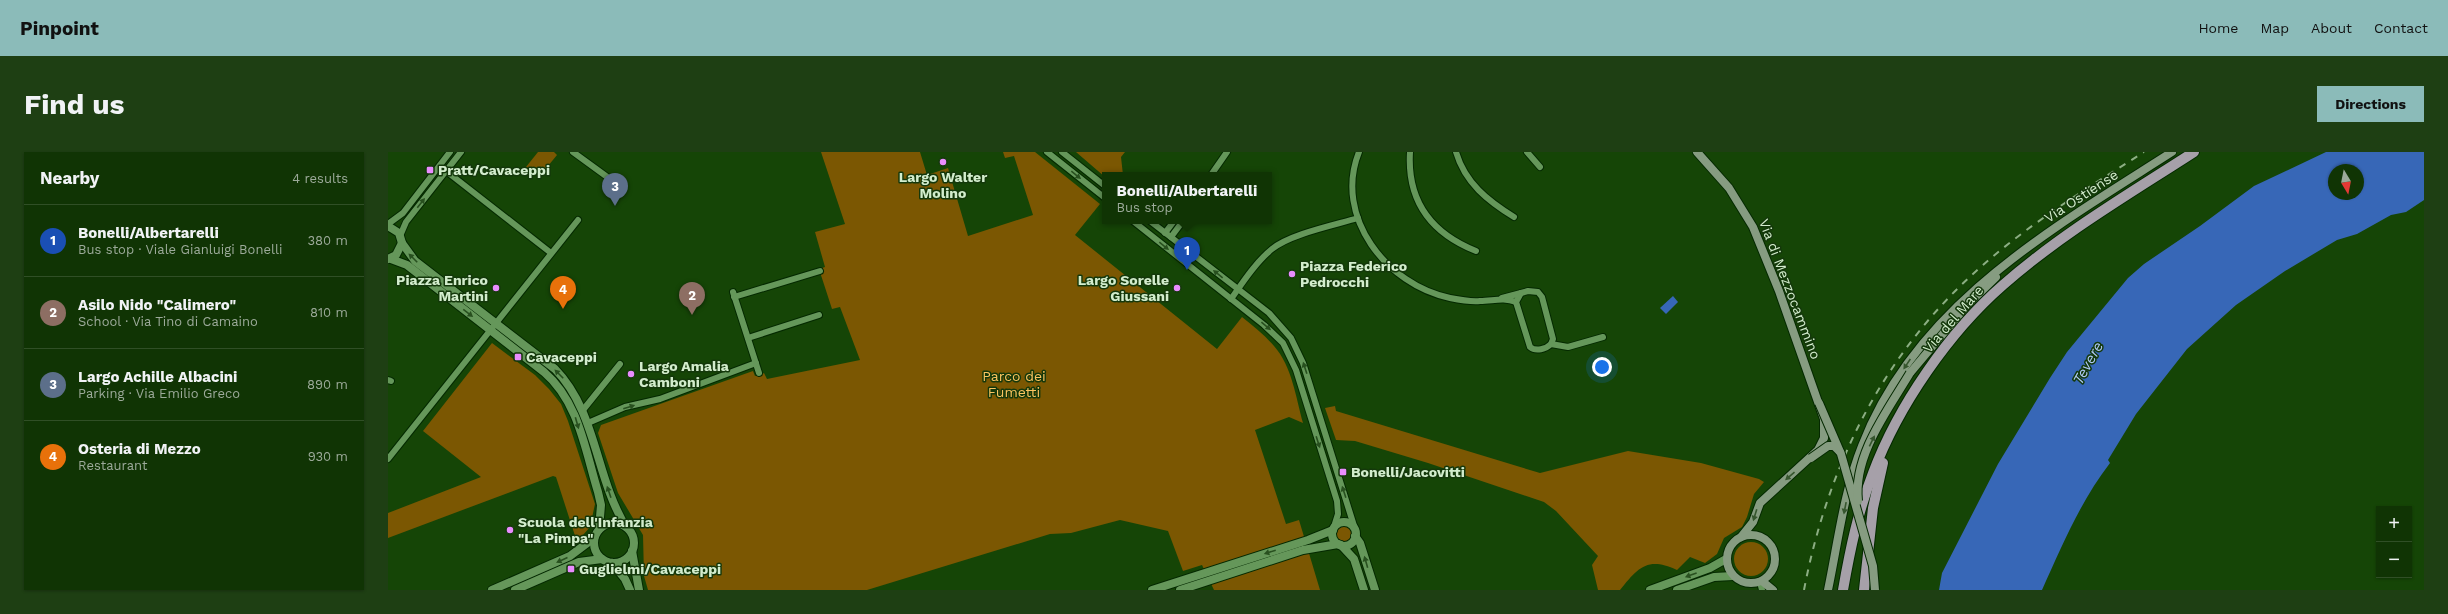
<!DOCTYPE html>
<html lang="en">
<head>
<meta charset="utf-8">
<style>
  :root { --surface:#103404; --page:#1e3f13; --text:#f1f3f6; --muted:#9caa9a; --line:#304f26; --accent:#8bbbb9 }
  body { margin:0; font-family:"Work Sans",sans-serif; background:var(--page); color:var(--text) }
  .controls { position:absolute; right:12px; bottom:12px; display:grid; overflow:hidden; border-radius:0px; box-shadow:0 1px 3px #0004 }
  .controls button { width:36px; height:36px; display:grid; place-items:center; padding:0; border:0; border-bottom:1px solid var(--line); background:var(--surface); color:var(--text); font:20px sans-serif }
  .compass { position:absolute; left:1940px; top:12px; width:36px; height:36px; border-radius:50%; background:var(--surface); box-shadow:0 1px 3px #0004; rotate:170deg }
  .you { position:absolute; left:1214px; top:215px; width:14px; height:14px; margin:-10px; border:3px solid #fff; border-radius:50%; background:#1a73e8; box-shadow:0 0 0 6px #1a73e833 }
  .badge { display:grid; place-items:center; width:26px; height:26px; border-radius:50%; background:var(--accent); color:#fff; font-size:13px; font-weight:700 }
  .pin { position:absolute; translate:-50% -33px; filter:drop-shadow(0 1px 2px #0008) }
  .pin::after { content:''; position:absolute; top:21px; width:14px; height:12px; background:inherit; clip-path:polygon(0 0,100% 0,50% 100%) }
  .popup { position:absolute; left:714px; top:20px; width:170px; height:52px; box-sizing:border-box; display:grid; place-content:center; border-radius:0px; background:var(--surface); filter:drop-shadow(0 1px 3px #0005); font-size:13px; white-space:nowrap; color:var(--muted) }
  .popup b { font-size:15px; color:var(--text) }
  .popup::after { content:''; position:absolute; left:50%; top:100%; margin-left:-8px; border:8px solid transparent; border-top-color:var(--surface) }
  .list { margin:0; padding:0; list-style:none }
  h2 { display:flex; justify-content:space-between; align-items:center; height:52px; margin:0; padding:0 16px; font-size:17px }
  h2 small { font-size:13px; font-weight:400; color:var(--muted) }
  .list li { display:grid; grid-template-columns:26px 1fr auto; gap:12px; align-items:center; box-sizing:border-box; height:72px; padding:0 16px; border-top:1px solid var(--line) }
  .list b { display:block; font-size:15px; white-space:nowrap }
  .list p { margin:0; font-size:13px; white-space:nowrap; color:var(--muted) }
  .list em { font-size:13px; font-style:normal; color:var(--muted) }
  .map { position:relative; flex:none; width:2036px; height:438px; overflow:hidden; border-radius:0px }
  header { display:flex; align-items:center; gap:24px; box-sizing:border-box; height:56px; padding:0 20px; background:var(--accent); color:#111 }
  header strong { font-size:19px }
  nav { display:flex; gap:22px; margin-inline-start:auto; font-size:14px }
  .intro { display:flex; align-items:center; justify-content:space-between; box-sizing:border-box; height:96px; padding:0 24px }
  h1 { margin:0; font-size:28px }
  .button { padding:10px 18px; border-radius:0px; background:var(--accent); color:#111; font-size:14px; font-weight:700 }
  main { display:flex; gap:24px; padding:0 24px }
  aside { flex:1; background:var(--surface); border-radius:0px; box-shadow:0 1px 3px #0004 }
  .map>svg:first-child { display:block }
  .green { fill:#7b5702 }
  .water { fill:#3767b7; fill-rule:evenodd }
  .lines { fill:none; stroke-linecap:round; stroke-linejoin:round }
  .minor-casing { stroke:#042900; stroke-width:8 }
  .tertiary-casing { stroke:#042900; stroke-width:10 }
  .secondary-casing { stroke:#042900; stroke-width:10 }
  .primary-casing { stroke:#042900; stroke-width:12 }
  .minor { stroke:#65975a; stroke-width:6 }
  .tertiary { stroke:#65975a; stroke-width:8 }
  .secondary { stroke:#869c81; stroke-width:8 }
  .primary { stroke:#a6a0a9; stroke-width:10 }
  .rail { stroke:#8cae83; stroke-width:2; stroke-dasharray:7 7; stroke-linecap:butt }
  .secondary-bridge-casing { stroke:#042900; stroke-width:10; stroke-linecap:butt }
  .secondary-bridge { stroke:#869c81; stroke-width:8 }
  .oneway { fill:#28501f }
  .oneway2 { fill:#36562e }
  .poi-dot { fill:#e98dfe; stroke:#14380b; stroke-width:1.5 }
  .labels { text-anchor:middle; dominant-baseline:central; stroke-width:3; stroke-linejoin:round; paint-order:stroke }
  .poi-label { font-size:14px; font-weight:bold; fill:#d3edcd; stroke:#14380b; text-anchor:start }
  .street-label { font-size:14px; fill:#d3edcd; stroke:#14380b }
  .park-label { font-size:14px; fill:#fcc460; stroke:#14380b }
  .water-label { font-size:15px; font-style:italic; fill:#afc9f4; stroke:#14380b }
</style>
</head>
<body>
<header>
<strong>Pinpoint</strong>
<nav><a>Home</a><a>Map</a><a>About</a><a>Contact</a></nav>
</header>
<div class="intro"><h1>Find us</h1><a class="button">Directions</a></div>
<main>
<aside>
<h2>Nearby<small>4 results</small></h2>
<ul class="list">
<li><span class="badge" style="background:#1a4fb4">1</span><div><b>Bonelli/Albertarelli</b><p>Bus stop · Viale Gianluigi Bonelli</p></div><em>380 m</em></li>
<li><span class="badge" style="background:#8d6e63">2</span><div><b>Asilo Nido &quot;Calimero&quot;</b><p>School · Via Tino di Camaino</p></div><em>810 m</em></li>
<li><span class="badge" style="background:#5c6f8a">3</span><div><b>Largo Achille Albacini</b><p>Parking · Via Emilio Greco</p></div><em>890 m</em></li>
<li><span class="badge" style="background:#e8710a">4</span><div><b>Osteria di Mezzo</b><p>Restaurant</p></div><em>930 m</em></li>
</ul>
</aside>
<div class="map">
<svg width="2036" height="438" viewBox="0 0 2036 438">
  <rect width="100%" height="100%" fill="#154506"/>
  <g class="green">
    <path d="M150 0H166L169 3 151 25 138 15Z"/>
    <path d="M433 0H532L539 23 560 16 580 84 645 63 626 4 617 6 615 0H647L712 52 687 83 829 197 854 165C865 174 877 183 886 194 904 214 908 246 915 271L901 265 867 278 898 372 911 368 932 438H826L814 413 795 419 780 379 732 368 683 381 662 382 479 438H260L256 424 255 383 230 341 210 281 213 273 365 219 367 224 376 221 379 227 472 208 452 155 444 157 431 117 437 115 427 80 457 72Z"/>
    <path d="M688 0H737L733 5 735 23H717V25Z"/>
    <path d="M104 191 147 223 161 237 173 252 180 269 207 352 202 375 189 390 168 325 165 324 0 386V361L93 325 35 279Z"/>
    <path d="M947 254 948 259 1152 321 1240 299 1313 311 1371 327 1376 330 1366 342 1359 365 1354 375 1336 386 1329 402 1317 411 1302 405 1289 418C1259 404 1250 416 1232 438H1210L1204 413 1210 404 1168 359 1156 350 1040 311 967 289 948 288 937 256Z"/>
    <circle cx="956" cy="382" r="8"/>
    <circle cx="1363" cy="407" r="17"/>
  </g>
  <g class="water">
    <path d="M1938 0H2036V48L2018 60 2003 63 1969 82 1949 88 1897 119 1848 153 1799 197 1748 262 1720 308 1722 311C1692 350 1674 394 1654 438H1551L1554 421 1610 312 1662 226 1679 200 1740 126 1756 112 1812 74 1866 34ZM1946 18H1970V42H1946Z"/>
    <path d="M1285 144 1290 150 1278 162 1272 156Z"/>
  </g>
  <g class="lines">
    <defs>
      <g id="minor">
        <path d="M185 0 222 27"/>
        <path d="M659 0 717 46"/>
        <path d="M674 0 717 34"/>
        <path d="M971 0C945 65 999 133 1062 146 1072 148 1082 150 1092 149 1105 149 1115 145 1128 150"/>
        <path d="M1022 0C1019 49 1043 81 1088 99"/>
        <path d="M1068 0C1077 31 1100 49 1126 65"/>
        <path d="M1139 0 1152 15"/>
        <path d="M58 19 163 101"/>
        <path d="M823 23 839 0"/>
        <path d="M745 69 876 173 895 191 908 218 949 349 950 362 945 378"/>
        <path d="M762 69 881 161 903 186 915 211 967 377"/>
        <path d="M0 72 15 61 62 0"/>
        <path d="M777 81 786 69"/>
        <path d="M12 84 18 70 73 0"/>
        <path d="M783 85 795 69"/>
        <path d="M1140 139 1150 140 1154 145 1165 187 1163 192C1158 197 1148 200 1142 195L1128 150 1133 141Z"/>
        <path d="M345 140 371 221"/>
        <path d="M346 145 432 119"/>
        <path d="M1114 146 1133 141"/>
        <path d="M843 147C855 130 868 110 884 97 902 82 947 73 970 66"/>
        <path d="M360 186 431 163"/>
        <path d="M1163 192 1180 195 1215 185"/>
        <path d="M0 228 3 229"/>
        <path d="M195 258 232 212"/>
        <path d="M200 271 237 255 272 247 368 211"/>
        <path d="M0 307 190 68"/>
        <path d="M1372 430 1374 438"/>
      </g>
      <g id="tertiary">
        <path d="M0 74 11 81 14 91 8 103 0 107"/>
        <path d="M14 91 27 109 167 217C209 260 207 325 238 375"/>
        <path d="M3 107 19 113 156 220C191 250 197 298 210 340L213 353 211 377"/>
        <circle cx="956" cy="382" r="12"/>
        <circle cx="226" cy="391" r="20"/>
        <path d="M967 384 972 391 987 438"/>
        <path d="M953 393 966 407 976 438"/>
        <path d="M244 399 251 438"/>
        <path d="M224 411 237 427 242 438"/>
        <path d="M104 438 182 404 206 386"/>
        <path d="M127 438 191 410 214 407"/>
        <path d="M764 438 920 388 945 378"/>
        <path d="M792 438 915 398 950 392"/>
        <path d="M1262 438 1322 416 1338 407"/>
        <path d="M1289 438 1326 425 1345 424"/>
      </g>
      <g id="secondary">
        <path d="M1309 0 1341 36 1365 75 1391 139 1436 267V286L1430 298 1372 351 1365 370 1353 385"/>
        <path d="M1522 221 1580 152 1608 125"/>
        <circle cx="1363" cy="407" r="24"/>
        <path d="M1374 429 1385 438"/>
        <path d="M1440 438C1450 390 1456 339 1474 294 1528 153 1664 77 1784 0"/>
      </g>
      <g id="primary">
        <path d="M1455 438C1462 398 1470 359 1485 321 1510 254 1561 180 1615 133 1673 82 1741 42 1806 0"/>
        <path d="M1476 438 1485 356 1495 311"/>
      </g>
    </defs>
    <use href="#minor" class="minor-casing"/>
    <use href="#tertiary" class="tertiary-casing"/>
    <use href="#secondary" class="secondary-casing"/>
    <use href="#primary" class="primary-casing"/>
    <use href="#minor" class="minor"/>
    <use href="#tertiary" class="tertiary"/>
    <use href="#secondary" class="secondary"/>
    <use href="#primary" class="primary"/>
    <path class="rail" d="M1416 438C1440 312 1497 198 1595 113 1644 70 1701 35 1756 0"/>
    <defs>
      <g id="secondary-bridge">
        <path d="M1431 251 1453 302 1485 414 1487 438"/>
        <path d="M1423 306 1440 294H1446L1452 300"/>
        <path d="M1470 349C1465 303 1500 258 1522 221"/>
      </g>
    </defs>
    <use href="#secondary-bridge" class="secondary-bridge-casing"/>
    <use href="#secondary-bridge" class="secondary-bridge"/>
  </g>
  <defs><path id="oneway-solid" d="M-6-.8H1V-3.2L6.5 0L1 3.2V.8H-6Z"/></defs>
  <g class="oneway">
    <use href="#oneway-solid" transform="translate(688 23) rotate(39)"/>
    <use href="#oneway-solid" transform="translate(33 51) rotate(-52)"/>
    <use href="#oneway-solid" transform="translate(776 94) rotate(39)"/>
    <use href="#oneway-solid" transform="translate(25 106) rotate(-135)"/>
    <use href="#oneway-solid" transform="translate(830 122) rotate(-141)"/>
    <use href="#oneway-solid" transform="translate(80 161) rotate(38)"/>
    <use href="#oneway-solid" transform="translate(878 174) rotate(40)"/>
    <use href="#oneway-solid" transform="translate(917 216) rotate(-108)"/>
    <use href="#oneway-solid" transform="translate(171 222) rotate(-135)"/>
    <use href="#oneway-solid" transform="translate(241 255) rotate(-18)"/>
    <use href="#oneway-solid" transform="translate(189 271) rotate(74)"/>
    <use href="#oneway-solid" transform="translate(930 290) rotate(72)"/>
    <use href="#oneway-solid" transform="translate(221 340) rotate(-109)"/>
    <use href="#oneway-solid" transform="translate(956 340) rotate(-108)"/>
    <use href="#oneway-solid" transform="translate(882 400) rotate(163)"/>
    <use href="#oneway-solid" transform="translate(174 408) rotate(156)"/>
    <use href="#oneway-solid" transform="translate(978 410) rotate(-106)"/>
    <use href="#oneway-solid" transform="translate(1303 423) rotate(160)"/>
  </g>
  <g class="oneway2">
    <use href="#oneway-solid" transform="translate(1519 212) rotate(124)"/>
    <use href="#oneway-solid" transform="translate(1484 289) rotate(-64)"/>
    <use href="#oneway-solid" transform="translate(1402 324) rotate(139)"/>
    <use href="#oneway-solid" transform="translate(1457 356) rotate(101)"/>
    <use href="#oneway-solid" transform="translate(1367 363) rotate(107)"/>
  </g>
  <g class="poi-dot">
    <circle cx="555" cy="10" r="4"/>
    <rect x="38" y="14" width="8" height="8" rx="2"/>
    <circle cx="904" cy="122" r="4"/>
    <circle cx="108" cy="136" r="4"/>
    <circle cx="789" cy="136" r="4"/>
    <rect x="126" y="201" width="8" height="8" rx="2"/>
    <circle cx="243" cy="222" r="4"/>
    <rect x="951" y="316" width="8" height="8" rx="2"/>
    <circle cx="122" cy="378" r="4"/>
    <rect x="179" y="413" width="8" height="8" rx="2"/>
  </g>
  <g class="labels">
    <g class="poi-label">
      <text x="50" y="18">Pratt/Cavaceppi</text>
      <text x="555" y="25" text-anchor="middle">Largo Walter<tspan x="555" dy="16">Molino</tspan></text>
      <text x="912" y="114">Piazza Federico<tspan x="912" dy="16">Pedrocchi</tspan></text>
      <text x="100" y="128" text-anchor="end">Piazza Enrico<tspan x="100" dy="16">Martini</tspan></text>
      <text x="781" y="128" text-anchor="end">Largo Sorelle<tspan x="781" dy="16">Giussani</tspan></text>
      <text x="138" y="205">Cavaceppi</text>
      <text x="251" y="214">Largo Amalia<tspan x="251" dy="16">Camboni</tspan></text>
      <text x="963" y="320">Bonelli/Jacovitti</text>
      <text x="130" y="370">Scuola dell'Infanzia<tspan x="130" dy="16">"La Pimpa"</tspan></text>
      <text x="191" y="417">Guglielmi/Cavaceppi</text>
    </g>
    <g class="street-label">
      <text transform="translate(1693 44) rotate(-33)">Via Ostiense</text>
      <text transform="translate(1402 137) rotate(69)">Via di Mezzocammino</text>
      <text transform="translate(1565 167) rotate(-49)">Via del Mare</text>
    </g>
    <g class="park-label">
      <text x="626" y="224">Parco dei<tspan x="626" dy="16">Fumetti</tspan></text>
    </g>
    <g class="water-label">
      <text transform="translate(1700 211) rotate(-61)">Tevere</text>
    </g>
  </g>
</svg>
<div class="controls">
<button>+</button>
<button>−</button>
</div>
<svg class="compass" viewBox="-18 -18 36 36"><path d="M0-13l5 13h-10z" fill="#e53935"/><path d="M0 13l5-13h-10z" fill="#9caa9a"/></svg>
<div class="you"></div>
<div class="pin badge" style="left:799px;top:118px;background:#1a4fb4">1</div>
<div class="popup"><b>Bonelli/Albertarelli</b>Bus stop</div>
<div class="pin badge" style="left:304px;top:163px;background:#8d6e63">2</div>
<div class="pin badge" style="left:227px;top:54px;background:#5c6f8a">3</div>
<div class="pin badge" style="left:175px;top:157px;background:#e8710a">4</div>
</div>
</main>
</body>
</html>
